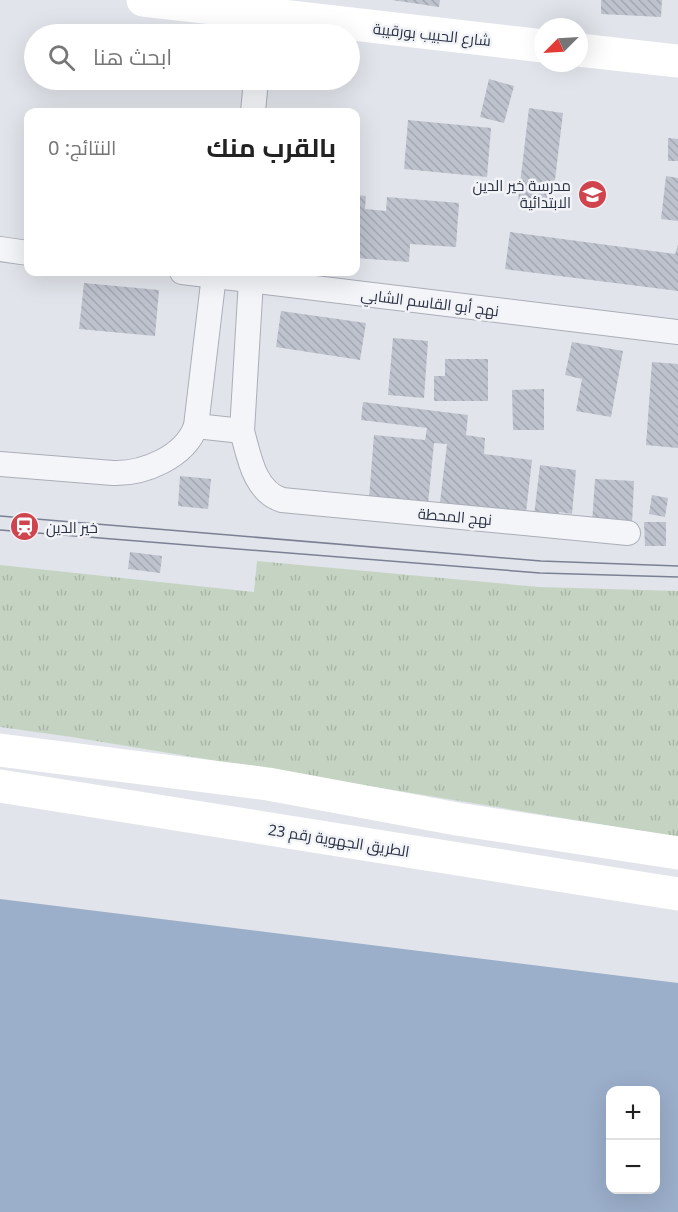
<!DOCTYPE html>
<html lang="ar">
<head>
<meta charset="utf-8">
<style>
  :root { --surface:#fff; --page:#f6f6f6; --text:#222; --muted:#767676; --line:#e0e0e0 }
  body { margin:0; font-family:"Noto Sans",Cairo,sans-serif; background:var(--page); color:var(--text); direction:rtl }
  .controls { position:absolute; right:18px; bottom:18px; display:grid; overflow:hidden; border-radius:12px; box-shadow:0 6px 24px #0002 }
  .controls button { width:54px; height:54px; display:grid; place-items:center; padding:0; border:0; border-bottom:2px solid var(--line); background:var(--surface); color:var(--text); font:30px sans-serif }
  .compass { position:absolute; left:534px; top:18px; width:54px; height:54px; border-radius:50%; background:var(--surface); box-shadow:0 6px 24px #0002; rotate:246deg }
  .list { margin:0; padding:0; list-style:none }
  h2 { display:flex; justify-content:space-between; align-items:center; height:78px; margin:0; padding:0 24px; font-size:26px }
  h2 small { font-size:20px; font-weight:400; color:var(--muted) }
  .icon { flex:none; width:33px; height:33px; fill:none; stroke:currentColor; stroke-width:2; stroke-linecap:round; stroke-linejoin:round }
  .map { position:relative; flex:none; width:678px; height:1212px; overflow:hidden; direction:ltr }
  .search { position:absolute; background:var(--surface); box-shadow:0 6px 24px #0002; left:24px; top:24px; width:336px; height:66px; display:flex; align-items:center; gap:15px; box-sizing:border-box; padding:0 21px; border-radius:33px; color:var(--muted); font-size:22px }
  .panel { position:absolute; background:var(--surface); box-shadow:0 6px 24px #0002; left:24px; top:108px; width:336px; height:168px; border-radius:12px; direction:rtl }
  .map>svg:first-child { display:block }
  .grass { fill:url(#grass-tufts) }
  .water { fill:#9baeca; fill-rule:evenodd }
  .building { fill:url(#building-back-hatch) }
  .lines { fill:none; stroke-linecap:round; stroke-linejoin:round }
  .minor-casing { stroke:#aaaeb8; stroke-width:26 }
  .minor { stroke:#f4f5f8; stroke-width:24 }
  .secondary { stroke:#fff; stroke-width:33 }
  .tram { stroke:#7a8194; stroke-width:1.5 }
  .labels { text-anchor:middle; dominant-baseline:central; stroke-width:5; stroke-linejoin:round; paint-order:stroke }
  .street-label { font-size:15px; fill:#293042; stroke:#f1f3f7 }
  .poi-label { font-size:15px; fill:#293042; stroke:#f1f3f7; text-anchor:end }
</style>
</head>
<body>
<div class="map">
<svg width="678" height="1212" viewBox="0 0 678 1212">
  <defs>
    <pattern id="grass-tufts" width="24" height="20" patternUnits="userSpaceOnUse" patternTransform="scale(1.5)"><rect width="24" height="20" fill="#c5d4c2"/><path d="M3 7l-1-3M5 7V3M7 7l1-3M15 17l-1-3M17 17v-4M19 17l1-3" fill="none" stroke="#a9b6a8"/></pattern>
    <pattern id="building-back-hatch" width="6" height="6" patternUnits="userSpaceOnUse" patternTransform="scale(1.5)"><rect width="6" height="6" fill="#bec2cd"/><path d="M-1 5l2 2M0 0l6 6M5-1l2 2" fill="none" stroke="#a3a7b1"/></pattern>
  </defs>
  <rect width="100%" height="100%" fill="#e1e4ea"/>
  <path class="grass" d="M257 561 539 587 678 591V837L72 737 0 727V565L254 592Z"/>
  <path class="water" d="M0 899 678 983V1212H0ZM610 1090H656V1190H610Z"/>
  <g class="building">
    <path d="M392 0H440L439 7Z"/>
    <path d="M601 0H662L661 17 601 14Z"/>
    <path d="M489 79 514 86 504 123 480 117Z"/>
    <path d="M529 108 563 113 552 205 518 201Z"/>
    <path d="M408 120 491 128 487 177 404 169Z"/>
    <path d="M668 138 678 139V161H668Z"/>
    <path d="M666 176 678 178V221L661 219Z"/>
    <path d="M356 195 366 196 365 209 386 211 387 197 459 203 456 247 410 244 409 262 356 258Z"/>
    <path d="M510 232 675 254 678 245V291L505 269Z"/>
    <path d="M84 283 159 290 155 336 79 329Z"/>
    <path d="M281 311 366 323 360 360 276 347Z"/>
    <path d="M393 338 428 341 424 398 388 395Z"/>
    <path d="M572 342 623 351 611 417 576 411 582 379 565 375Z"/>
    <path d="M445 359H488V401H434V376H445Z"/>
    <path d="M652 362 678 364V448L646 445Z"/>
    <path d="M544 389V430H513L512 390Z"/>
    <path d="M363 402 468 415 466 435 485 438 484 454 532 460 526 513 440 502 447 444 434 443 428 504 369 498 374 435 425 440 427 428 361 420Z"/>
    <path d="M540 465 576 470 572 514 559 512 557 526 533 524Z"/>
    <path d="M180 476 211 479 208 509 178 506Z"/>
    <path d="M595 479 634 481 632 525 592 523Z"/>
    <path d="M652 495 668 498 665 517 649 514Z"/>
    <path d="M644 522H666V546H645Z"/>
    <path d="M130 552 162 556 160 573 128 569Z"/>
  </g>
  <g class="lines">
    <defs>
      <g id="minor">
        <path d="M253 112 256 80"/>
        <path d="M0 249 28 253"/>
        <path d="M182 272 678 332"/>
        <path d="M248 272 251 280 242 431C249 456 254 491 282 500L628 533"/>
        <path d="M196 426 242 431"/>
        <path d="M0 464 113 473C144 474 185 457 196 426L214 275 217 272"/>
      </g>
    </defs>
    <use href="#minor" class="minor-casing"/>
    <use href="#minor" class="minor"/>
    <g class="secondary">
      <path d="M143 0 543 46"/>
      <path d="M579 50 678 61"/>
      <path d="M0 750 268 784 457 819 678 853"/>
      <path d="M0 786 678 894"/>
    </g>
    <g class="tram">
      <path d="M0 516 541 561 678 566"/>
      <path d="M0 530 540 573 678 577"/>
    </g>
  </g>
  <defs>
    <symbol id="school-disc" viewBox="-11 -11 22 22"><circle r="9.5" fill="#d0444d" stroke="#f1f3f7"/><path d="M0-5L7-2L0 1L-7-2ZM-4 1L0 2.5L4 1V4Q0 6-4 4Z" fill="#fff"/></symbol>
    <symbol id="station-disc" viewBox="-11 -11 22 22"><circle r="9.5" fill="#d0444d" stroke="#f1f3f7"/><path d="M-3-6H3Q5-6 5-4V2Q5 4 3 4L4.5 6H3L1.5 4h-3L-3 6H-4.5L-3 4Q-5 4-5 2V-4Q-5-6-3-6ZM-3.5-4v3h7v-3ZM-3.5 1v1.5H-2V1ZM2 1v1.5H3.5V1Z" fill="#fff"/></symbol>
  </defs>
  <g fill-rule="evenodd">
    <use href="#school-disc" x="576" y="178" width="33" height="33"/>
    <use href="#station-disc" x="8" y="510" width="33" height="33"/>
  </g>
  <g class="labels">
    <g class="street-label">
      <text transform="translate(432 34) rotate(6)">شارع الحبيب بورقيبة</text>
      <text transform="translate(430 302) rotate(7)">نهج أبو القاسم الشابي</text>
      <text transform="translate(455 516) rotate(5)">نهج المحطة</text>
      <text transform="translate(339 840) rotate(9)">الطريق الجهوية رقم 23</text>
    </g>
    <g class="poi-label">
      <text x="571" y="185">مدرسة خير الدين<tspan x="571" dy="17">الابتدائية</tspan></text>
      <text x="46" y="527" text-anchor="start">خير الدين</text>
    </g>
  </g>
</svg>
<div class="controls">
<button>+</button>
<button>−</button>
</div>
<svg class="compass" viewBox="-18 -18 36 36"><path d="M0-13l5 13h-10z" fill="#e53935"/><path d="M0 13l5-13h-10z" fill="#767676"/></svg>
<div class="search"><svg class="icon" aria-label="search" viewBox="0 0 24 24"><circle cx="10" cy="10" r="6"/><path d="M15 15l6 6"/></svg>ابحث هنا</div>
<section class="panel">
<h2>بالقرب منك<small>النتائج: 0</small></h2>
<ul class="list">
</ul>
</section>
</div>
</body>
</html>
